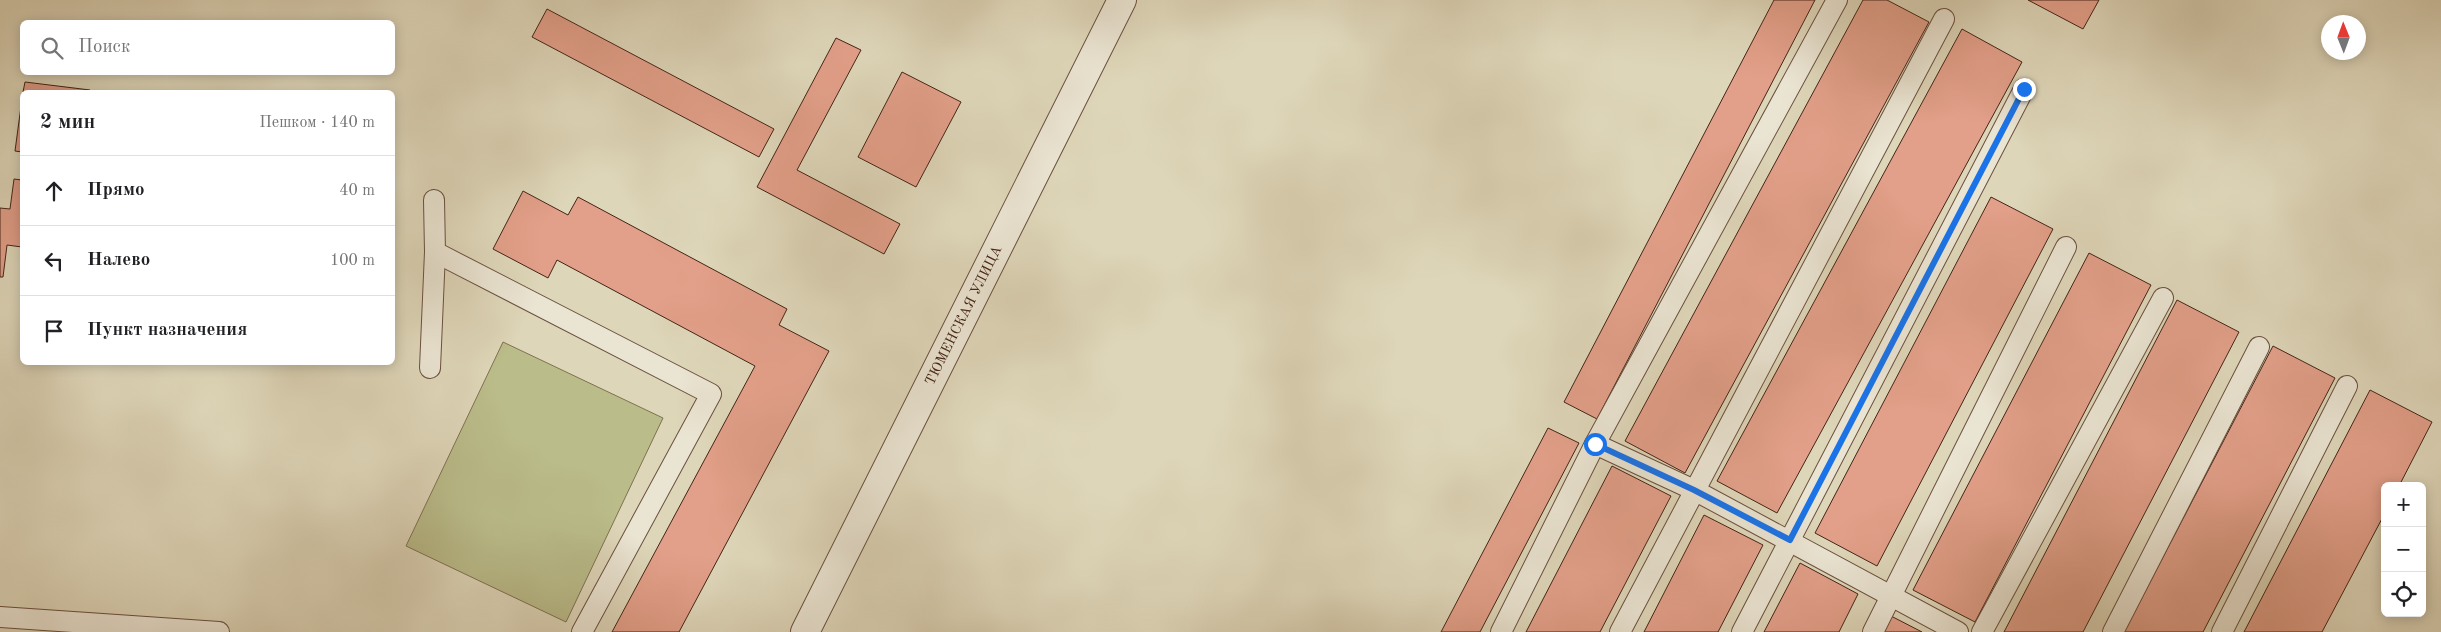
<!DOCTYPE html>
<html lang="ru">
<head>
<meta charset="utf-8">
<style>
  :root { --surface:#fff; --page:#f6f6f6; --text:#202124; --muted:#757577; --line:#e0e0e0 }
  body { margin:0; font-family:"Old Standard TT",serif; background:var(--page); color:var(--text) }
  .controls { position:absolute; right:15px; bottom:15px; display:grid; overflow:hidden; border-radius:8px; box-shadow:0 2px 12px #0003 }
  .controls button { width:45px; height:45px; display:grid; place-items:center; padding:0; border:0; border-bottom:1px solid var(--line); background:var(--surface); color:var(--text); font:25px sans-serif }
  .compass { position:absolute; left:2321px; top:15px; width:45px; height:45px; border-radius:50%; background:var(--surface); box-shadow:0 2px 12px #0003; rotate:359deg }
  .stop { position:absolute; width:15px; height:15px; margin:-11px; border:4px solid #1a73e8; border-radius:50%; background:#fff }
  .stop.end { background:#1a73e8; border-color:#fff; box-shadow:0 1px 5px #0008 }
  .list { margin:0; padding:0; list-style:none }
  h2 { display:flex; justify-content:space-between; align-items:center; height:65px; margin:0; padding:0 20px; font-size:21px }
  h2 small { font-size:16px; font-weight:400; color:var(--muted) }
  .list li { display:grid; grid-template-columns:32px 1fr auto; gap:15px; align-items:center; box-sizing:border-box; height:70px; padding:0 20px; border-top:1px solid var(--line) }
  .list b { display:block; font-size:19px; white-space:nowrap }
  .list em { font-size:16px; font-style:normal; color:var(--muted) }
  .icon { flex:none; width:28px; height:28px; fill:none; stroke:currentColor; stroke-width:2; stroke-linecap:round; stroke-linejoin:round }
  .map { position:relative; flex:none; width:2441px; height:632px; overflow:hidden }
  .search { position:absolute; background:var(--surface); box-shadow:0 2px 12px #0003; left:20px; top:20px; width:375px; height:55px; display:flex; align-items:center; gap:12px; box-sizing:border-box; padding:0 18px; border-radius:8px; color:var(--muted); font-size:19px }
  .panel { position:absolute; background:var(--surface); box-shadow:0 2px 12px #0003; left:20px; top:90px; width:375px; height:275px; border-radius:8px }
  .map>svg:first-child { display:block }
  .green { fill:#babc8a; stroke:#7f7050 }
  .building { fill:#e29f89; stroke:#442416 }
  .lines { fill:none; stroke-linecap:round; stroke-linejoin:round }
  .lane-casing { stroke:#6a503f; stroke-width:22 }
  .street-casing { stroke:#6a503f; stroke-width:30 }
  .lane { stroke:#eae4d2; stroke-width:20 }
  .street { stroke:#eae4d2; stroke-width:28 }
  .route { stroke:#1a73e8; stroke-width:6 }
  .labels { text-anchor:middle; dominant-baseline:central; stroke-width:4; stroke-linejoin:round; paint-order:stroke }
  .street-label { font-size:14px; fill:#442416; stroke:#eae4d2 }
</style>
</head>
<body>
<div class="map">
<svg width="2441" height="632" viewBox="0 0 2441 632">
  <rect width="100%" height="100%" fill="#ded6b9"/>
  <filter id="stains"><feTurbulence type="fractalNoise" baseFrequency=".004" numOctaves="4"/><feColorMatrix values="0 0 0 0 .2 0 0 0 0 .09 0 0 0 0 .02 0 0 0 .5 -.17"/></filter>
  <radialGradient id="worn" r=".72"><stop offset=".6" stop-color="#630" stop-opacity="0"/><stop offset="1" stop-color="#630" stop-opacity=".3"/></radialGradient>
  <path class="green" d="M503 342 663 418 566 622 406 546Z"/>
  <g class="building">
    <path d="M1774 0H1815L1597 419 1564 402Z"/>
    <path d="M1863 0H1887L1929 22 1685 473 1625 441Z"/>
    <path d="M2028 0H2099L2083 29Z"/>
    <path d="M547 9 774 129 759 157 532 37Z"/>
    <path d="M1962 29 2022 62 1777 513 1717 481Z"/>
    <path d="M836 38 861 50 797 170 900 224 884 254 757 187Z"/>
    <path d="M902 72 961 102 916 187 858 157Z"/>
    <path d="M25 82 90 90V92H23Z"/>
    <path d="M22 99V152L15 151Z"/>
    <path d="M14 179 22 180V247L7 245 3 277H0V208L10 209Z"/>
    <path d="M523 191 568 215 578 197 787 309 779 325 829 351 679 632H612L755 366 557 260 548 278 493 249Z"/>
    <path d="M1991 197 2053 229 1877 566 1815 533Z"/>
    <path d="M2089 253 2151 285 1975 622 1913 590Z"/>
    <path d="M2177 300 2239 332 2083 632H2004Z"/>
    <path d="M2273 346 2335 378 2203 632H2124Z"/>
    <path d="M2370 390 2432 422 2399 486H2385V513L2322 632H2244Z"/>
    <path d="M1548 428 1579 443 1480 632H1441Z"/>
    <path d="M1612 466 1671 496 1600 632H1526Z"/>
    <path d="M1704 515 1763 545 1718 632H1644Z"/>
    <path d="M1800 563 1858 594 1839 632H1764Z"/>
    <path d="M1891 616 1922 632H1883Z"/>
  </g>
  <g class="lines">
    <defs>
      <g id="lane">
        <path d="M1837 0 1595 444 1694 490 1958 632"/>
        <path d="M434 200 435 252 711 394 582 632"/>
        <path d="M430 368 435 252"/>
        <path d="M0 617 219 632"/>
        <path d="M1501 632 1595 444"/>
        <path d="M1620 632 1944 19"/>
        <path d="M1742 632 2024 89"/>
        <path d="M1873 632 2066 247"/>
        <path d="M1982 632 2163 298"/>
        <path d="M2113 632 2259 347"/>
        <path d="M2222 632 2347 386"/>
      </g>
      <g id="street">
        <path id="s1" d="M805 632 1122 0"/>
      </g>
    </defs>
    <use href="#lane" class="lane-casing"/>
    <use href="#street" class="street-casing"/>
    <use href="#lane" class="lane"/>
    <use href="#street" class="street"/>
  </g>
  <g class="lines">
    <path class="route" d="M1595 444 1694 490 1790 540 2024 89"/>
  </g>
  <g class="labels">
    <g class="street-label">
      <text stroke="none"><textPath href="#s1" startOffset="354">ТЮМЕНСКАЯ УЛИЦА</textPath></text>
    </g>
  </g>
  <rect width="100%" height="100%" filter="url(#stains)"/>
  <rect width="100%" height="100%" fill="url(#worn)"/>
</svg>
<div class="controls">
<button>+</button>
<button>−</button>
<button><svg class="icon" aria-label="locate" viewBox="0 0 24 24"><circle cx="12" cy="12" r="6"/><path d="M12 2v4M12 18v4M2 12h4M18 12h4"/></svg></button>
</div>
<svg class="compass" viewBox="-18 -18 36 36"><path d="M0-13l5 13h-10z" fill="#e53935"/><path d="M0 13l5-13h-10z" fill="#757577"/></svg>
<div class="stop" style="left:1595px;top:444px"></div>
<div class="stop end" style="left:2024px;top:89px"></div>
<div class="search"><svg class="icon" aria-label="search" viewBox="0 0 24 24"><circle cx="10" cy="10" r="6"/><path d="M15 15l6 6"/></svg>Поиск</div>
<section class="panel">
<h2>2 мин<small>Пешком · 140 m</small></h2>
<ul class="list">
<li><svg class="icon" aria-label="ahead" viewBox="0 0 24 24"><path d="M12 20V5M6 11l6-6 6 6"/></svg><div><b>Прямо</b></div><em>40 m</em></li>
<li><svg class="icon" aria-label="left" viewBox="0 0 24 24"><path d="M17 20v-9H6M10 6l-5 5 5 5"/></svg><div><b>Налево</b></div><em>100 m</em></li>
<li><svg class="icon" aria-label="arrive" viewBox="0 0 24 24"><path d="M6 21V4h12l-3 4 3 4H6"/></svg><div><b>Пункт назначения</b></div></li>
</ul>
</section>
</div>
</body>
</html>
